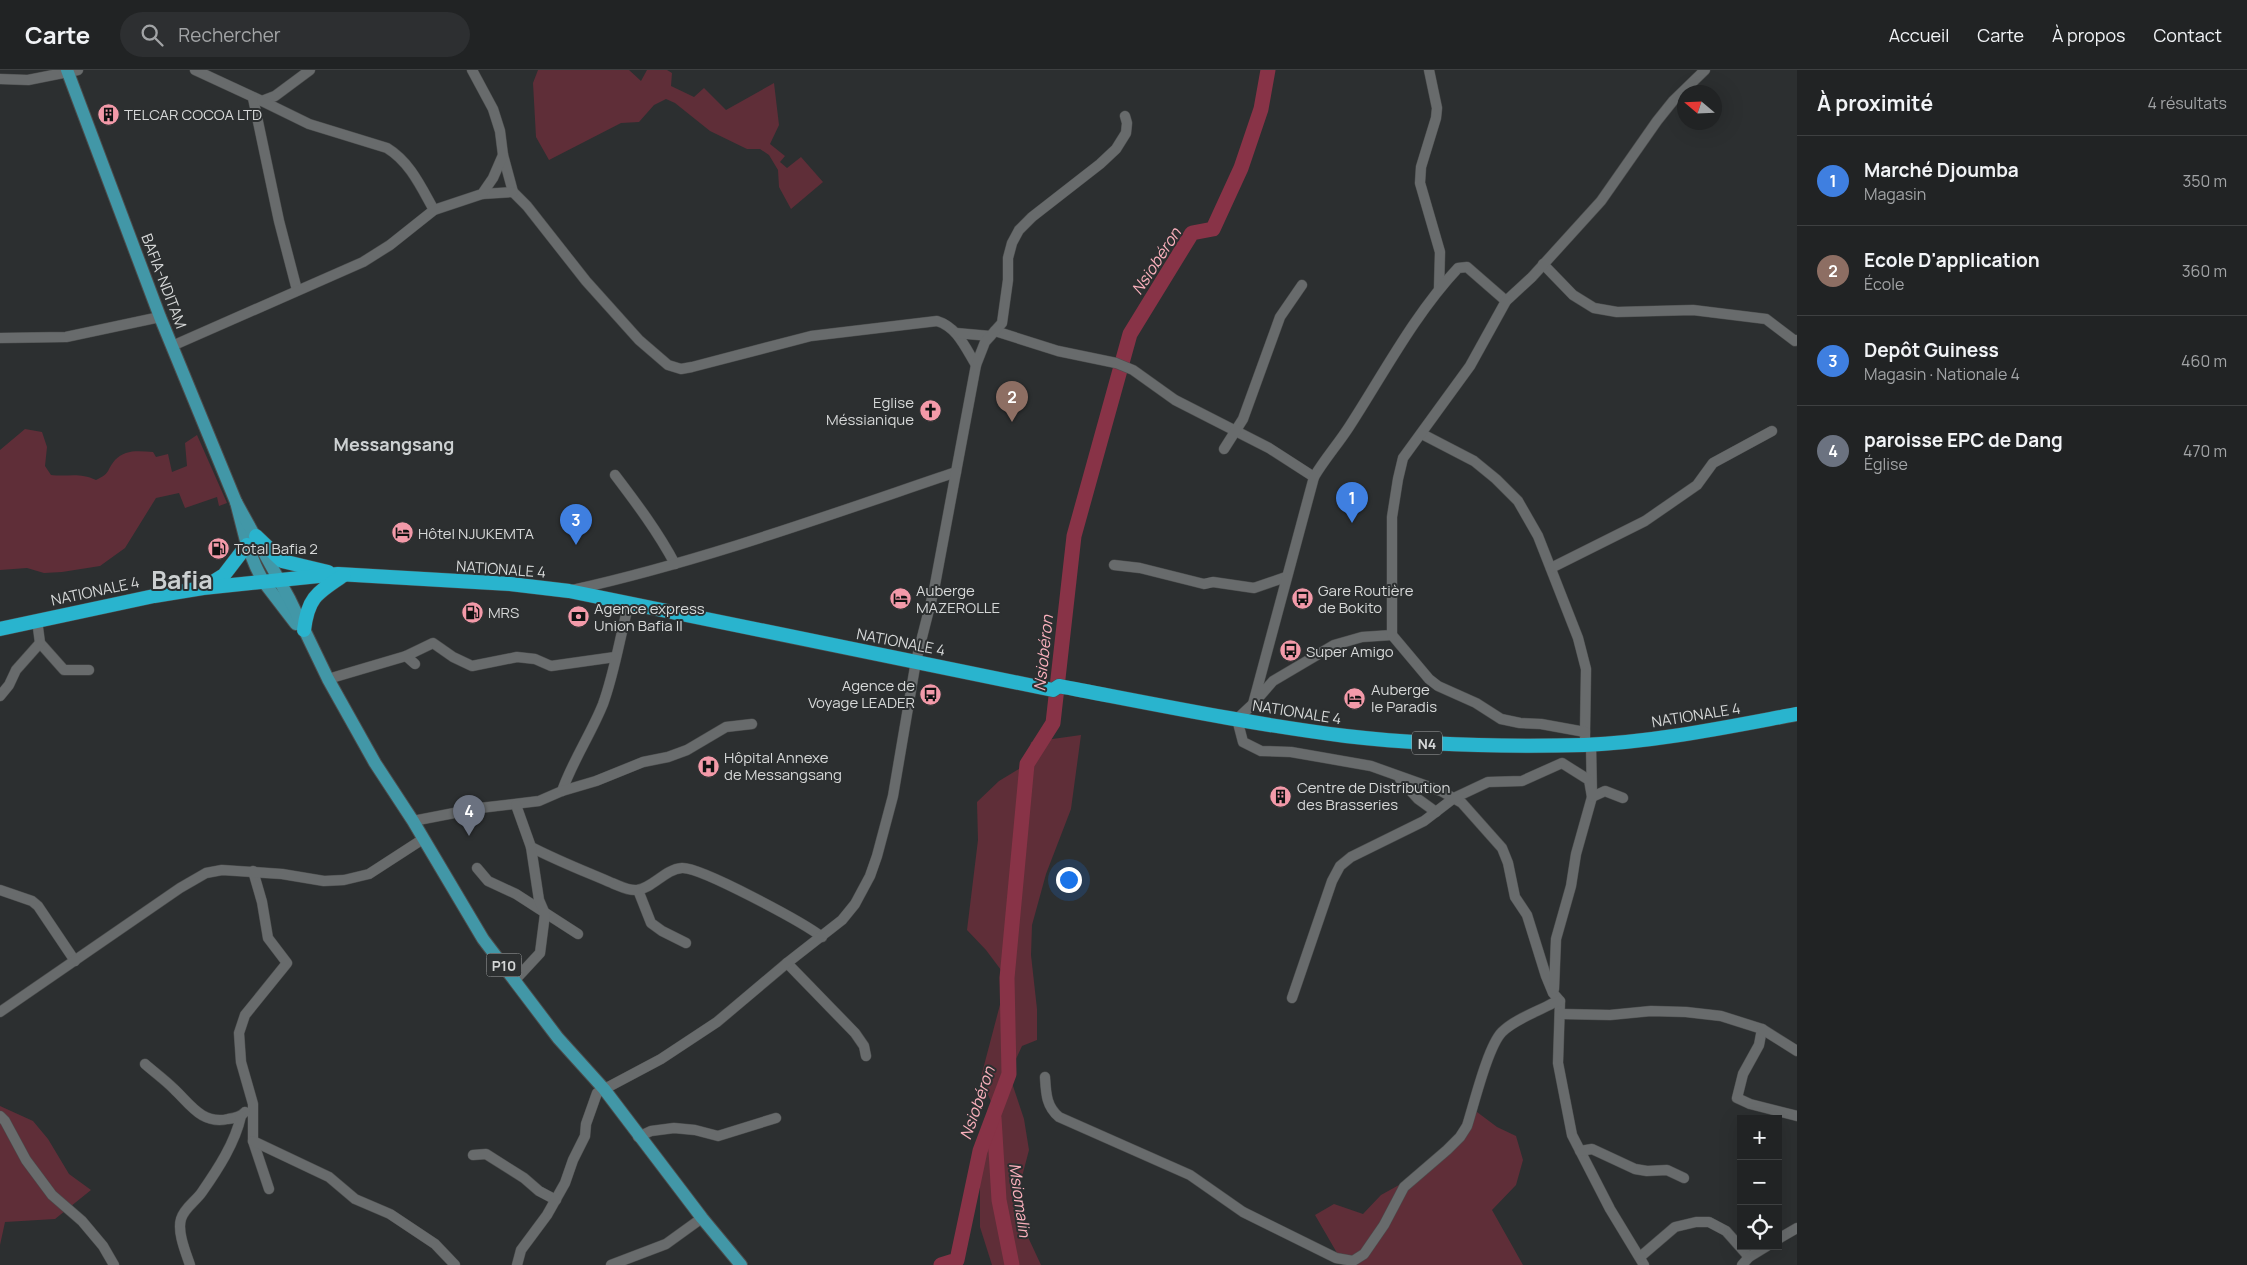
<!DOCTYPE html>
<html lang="fr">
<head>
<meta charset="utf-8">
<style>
  :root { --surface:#212324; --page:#2d2f31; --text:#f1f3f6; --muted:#a2a4a6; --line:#3e4041; --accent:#db2777 }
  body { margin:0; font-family:Manrope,sans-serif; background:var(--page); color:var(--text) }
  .controls { position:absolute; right:15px; bottom:15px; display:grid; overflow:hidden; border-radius:0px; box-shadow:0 5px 20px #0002 }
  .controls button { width:45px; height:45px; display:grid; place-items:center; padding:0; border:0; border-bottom:1px solid var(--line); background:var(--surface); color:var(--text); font:25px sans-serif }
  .compass { position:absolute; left:1677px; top:15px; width:45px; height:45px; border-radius:50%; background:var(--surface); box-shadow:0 5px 20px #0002; rotate:289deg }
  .you { position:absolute; left:1068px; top:809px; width:18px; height:18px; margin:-12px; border:4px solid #fff; border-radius:50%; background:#1a73e8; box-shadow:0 0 0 8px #1a73e833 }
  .badge { display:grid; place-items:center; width:32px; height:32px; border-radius:50%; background:var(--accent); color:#fff; font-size:16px; font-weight:700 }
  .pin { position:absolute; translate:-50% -41px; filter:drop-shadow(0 1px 2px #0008) }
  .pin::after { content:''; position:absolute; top:26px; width:18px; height:15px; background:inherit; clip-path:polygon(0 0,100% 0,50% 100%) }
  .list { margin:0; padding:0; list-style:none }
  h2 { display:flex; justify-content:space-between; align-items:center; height:65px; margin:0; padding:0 20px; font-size:21px }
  h2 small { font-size:16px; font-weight:400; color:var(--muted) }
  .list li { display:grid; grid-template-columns:32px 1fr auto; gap:15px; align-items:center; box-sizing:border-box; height:90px; padding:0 20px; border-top:1px solid var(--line) }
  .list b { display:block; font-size:19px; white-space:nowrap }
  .list p { margin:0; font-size:16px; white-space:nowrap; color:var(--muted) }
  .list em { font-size:16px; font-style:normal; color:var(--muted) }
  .icon { flex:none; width:28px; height:28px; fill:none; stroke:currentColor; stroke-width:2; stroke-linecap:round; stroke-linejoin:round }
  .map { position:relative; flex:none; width:1797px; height:1195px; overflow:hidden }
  header { display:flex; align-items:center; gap:30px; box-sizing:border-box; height:70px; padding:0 25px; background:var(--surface); border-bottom:1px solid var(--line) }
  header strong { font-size:24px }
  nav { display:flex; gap:28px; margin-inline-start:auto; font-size:18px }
  .search { width:350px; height:45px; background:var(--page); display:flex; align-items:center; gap:12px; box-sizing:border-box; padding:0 18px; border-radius:28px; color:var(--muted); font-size:19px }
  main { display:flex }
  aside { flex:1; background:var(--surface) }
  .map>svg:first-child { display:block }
  .green { fill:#5f2e38 }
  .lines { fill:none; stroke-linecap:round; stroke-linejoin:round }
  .river { stroke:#883347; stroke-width:15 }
  .minor-casing { stroke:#4b4d4d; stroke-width:11 }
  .major-casing { stroke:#4b4d4d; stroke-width:14 }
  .highway-casing { stroke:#4b4d4d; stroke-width:15 }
  .minor { stroke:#686b6c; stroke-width:10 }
  .major { stroke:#4297a7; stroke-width:12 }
  .highway { stroke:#29b4ce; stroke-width:14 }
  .labels { text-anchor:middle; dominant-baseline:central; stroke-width:4; stroke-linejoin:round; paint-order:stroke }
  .shield { fill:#2c2f30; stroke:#a2a5a5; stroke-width:1 }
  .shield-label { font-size:14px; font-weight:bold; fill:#d5d7d7 }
  .poi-label { font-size:15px; fill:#d5d7d7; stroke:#2c2f30; text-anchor:start }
  .street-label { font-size:15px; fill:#d5d7d7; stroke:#2c2f30 }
  .water-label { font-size:16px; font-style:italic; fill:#fab0bc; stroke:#2c2f30 }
  .quarter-label { font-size:18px; font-weight:bold; fill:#ccd0d1; stroke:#2c2f30 }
  .town-label { font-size:25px; font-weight:bold; fill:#ccd0d1; stroke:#2c2f30 }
</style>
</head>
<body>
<header>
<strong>Carte</strong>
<div class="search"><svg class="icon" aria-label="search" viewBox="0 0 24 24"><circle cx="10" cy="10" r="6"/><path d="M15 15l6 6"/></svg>Rechercher</div>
<nav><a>Accueil</a><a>Carte</a><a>À propos</a><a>Contact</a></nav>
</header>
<main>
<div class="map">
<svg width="1797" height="1195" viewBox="0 0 1797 1195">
  <rect width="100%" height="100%" fill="#2c2f30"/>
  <g class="green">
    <path d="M538 0H629L641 11 647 0H667L672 3 671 16 694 27 704 18 726 40 774 13 779 55 770 74 785 86 780 92 787 98 801 87 823 112 791 139 779 117 778 100 769 85 760 79H747L710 61 675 33 666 29 654 35 639 52 621 53 549 90 536 67 533 13Z"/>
    <path d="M25 359 42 362 47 377 45 396 51 405C69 407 79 402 96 410 111 403 106 401 115 390 125 379 139 381 153 382L156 387 168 384 172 402 187 396 185 373 197 365 227 433 219 436 217 427 185 438 179 423 156 428 125 478 100 496 62 502 44 503 27 498 0 500V380Z"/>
    <path d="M1081 665 1071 739 1046 804 1032 855 1031 885 1037 939V970L1022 976 1009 1004 1024 1049 1029 1080 1014 1137 1041 1195H992L980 1157V1081L994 1039 981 1007 1007 908 986 880 967 860 978 770 977 732 999 711 1027 694 1031 672Z"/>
    <path d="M0 1036 33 1051 48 1069 69 1104 91 1120 55 1149 5 1152 0 1175Z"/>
    <path d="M1469 1036 1497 1057 1516 1066 1523 1090 1516 1115 1492 1140 1523 1195H1344L1315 1145 1334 1134 1363 1144 1381 1125 1426 1100 1460 1059Z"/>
  </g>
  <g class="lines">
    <g class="river">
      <path d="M994 1048 999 1130 1012 1195"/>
      <path d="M941 1195 957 1190 980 1081 1009 1004 1007 908 1027 694 1053 653 1074 466 1130 264 1192 163 1213 159 1241 98 1261 39 1268 0"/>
    </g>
    <defs>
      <g id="minor">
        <path d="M195 0 262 31 275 26 310 0"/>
        <path d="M1429 0 1437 38 1436 48 1421 97 1420 113 1440 182 1439 219"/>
        <path d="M0 9 28 10 78 0"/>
        <path d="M253 28 279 151 297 220"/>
        <path d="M262 31 309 54 387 78C410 92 421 117 434 140"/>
        <path d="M503 85 513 122 527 136 586 211 639 270 668 295 681 299 692 297 811 266 937 251C957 257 965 277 976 295"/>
        <path d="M482 124 513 122"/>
        <path d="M1543 194 1573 225 1594 238 1617 242 1693 240 1766 249 1795 271 1797 270"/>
        <path d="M995 261 1058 281 1116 293 1133 300 1175 330 1269 378 1314 407"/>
        <path d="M956 263 990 266"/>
        <path d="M0 268 66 267 160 247"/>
        <path d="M172 276 363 192 390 175 434 140 482 124 493 108 503 85 500 61 493 39 472 0"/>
        <path d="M1422 364 1474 391 1496 409 1518 431 1538 466 1578 568 1586 599 1585 662"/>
        <path d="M1224 379 1243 349 1280 247 1302 215"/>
        <path d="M615 405C637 434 658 462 675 494"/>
        <path d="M1114 495 1140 498 1204 514 1213 512 1254 518 1286 507"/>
        <path d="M1551 498 1645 451 1697 415 1713 393 1772 361"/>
        <path d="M572 520C703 491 829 445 956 402L976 295 985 272 1002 253 1008 210V188L1012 173 1019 160 1032 147 1100 94 1116 79 1126 63 1127 53 1125 46"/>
        <path d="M37 550 40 573 64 600H89"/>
        <path d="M1392 565 1362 567 1334 575 1273 611 1253 634 1314 407C1324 390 1338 374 1349 357 1384 303 1414 245 1458 198L1467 197 1506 231"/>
        <path d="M406 586 433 573 453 587 472 596 517 587 535 589 551 596 615 587"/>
        <path d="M328 609 406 586 415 594"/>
        <path d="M0 626 9 615 16 600 40 573"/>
        <path d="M1253 634 1237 649 1243 672 1261 681 1291 682 1371 696 1441 721 1462 733 1502 778 1508 793 1515 827 1527 845 1546 906 1553 923 1560 931 1558 993 1572 1065 1610 1139 1644 1195"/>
        <path d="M1585 675V662L1541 654 1520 653 1501 649 1476 633 1438 616 1429 609 1392 565V447L1398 409 1403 388 1470 296 1506 231 1532 207 1601 131 1657 51 1673 31 1705 0"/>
        <path d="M1400 709 1418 729 1436 742"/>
        <path d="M562 721C573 690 591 664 603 634 615 601 620 566 629 533"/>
        <path d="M413 751 480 738 539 731 562 721 596 711 643 692 668 687 687 680 726 657 752 654"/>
        <path d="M531 777C558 791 584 801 612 813 620 816 628 821 637 820 653 818 665 799 682 798 701 797 804 853 822 867"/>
        <path d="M477 798 488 811 516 824 578 864"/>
        <path d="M253 801 262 832 268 868 287 893 245 945 239 963 241 992 253 1034V1071L269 1119"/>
        <path d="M0 820 32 831 38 836 75 891"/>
        <path d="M638 820 651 853 662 861 686 873"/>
        <path d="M787 893 855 963 864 976 866 986"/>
        <path d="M515 910 540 883 545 844 539 830 531 777 516 735"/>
        <path d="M1554 919 1556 869 1571 816 1576 784 1592 727 1591 674"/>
        <path d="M1292 928 1332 811 1340 796 1351 787 1424 751 1454 728 1488 712 1522 711 1562 693 1589 710 1592 727 1605 721 1623 728"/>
        <path d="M0 942 180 818 206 803 222 800 282 804 324 811 344 810 369 804 423 769"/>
        <path d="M1561 944 1610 945 1651 941 1686 942 1721 946 1762 959 1759 975 1743 1004 1737 1028 1750 1034 1797 1046"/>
        <path d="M1762 959 1797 981"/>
        <path d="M145 994C154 1002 165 1010 174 1019 190 1034 202 1055 228 1049 235 1048 241 1047 245 1042"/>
        <path d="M1045 1007C1046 1023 1046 1036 1059 1047L1190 1105 1243 1142 1336 1188 1353 1191 1364 1184 1384 1155 1404 1117 1447 1080 1460 1067 1467 1056C1474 1034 1488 976 1502 962 1515 949 1537 942 1553 933L1560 931"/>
        <path d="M0 1046 5 1051 26 1090 52 1125 82 1151 103 1176 114 1195"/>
        <path d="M638 1067 651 1061 674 1058 695 1060 718 1066 776 1048"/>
        <path d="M253 1071 329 1107 355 1129 390 1144 435 1174 455 1195"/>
        <path d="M1580 1081 1592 1079 1635 1099 1647 1101 1667 1100 1684 1108"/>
        <path d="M473 1085 486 1084 524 1108 539 1121 556 1130"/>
        <path d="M1778 1169 1797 1158"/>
        <path d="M1640 1187 1675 1157 1696 1152H1709L1726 1161 1749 1187"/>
        <path d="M190 1195C186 1183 177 1162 181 1149 184 1138 196 1131 202 1122 218 1099 235 1073 241 1046"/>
        <path d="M517 1195 521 1180 547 1145 565 1113 573 1090 585 1066 586 1054 597 1023 661 989 717 952 787 893 842 850 855 834 870 806 877 786 893 726 916 591 934 520 956 402"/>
        <path d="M611 1195 666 1174 702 1148"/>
        <path d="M1742 1195 1749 1187 1767 1176"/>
      </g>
      <g id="major">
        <path d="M67 0 160 247 236 432 247 475 256 497 263 511 296 554"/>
        <path d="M236 432 290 530 328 609 375 693 413 751 483 869 558 968 604 1019 702 1148 741 1195"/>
      </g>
      <g id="highway">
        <path d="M256 466 282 491 328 502"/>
        <path d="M208 515 224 505 247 475"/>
        <path d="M0 559 154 526 203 518 338 504 510 514 569 521 1053 620 1059 616C1154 634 1250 654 1346 666 1424 675 1505 677 1584 675 1656 672 1727 657 1797 644"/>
        <path d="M304 560C308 527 317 523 344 505"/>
      </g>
    </defs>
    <use href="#minor" class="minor-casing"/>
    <use href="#major" class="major-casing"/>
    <use href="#highway" class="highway-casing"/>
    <use href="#minor" class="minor"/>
    <use href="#major" class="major"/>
    <use href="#highway" class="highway"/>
  </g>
  <defs>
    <symbol id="building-disc" viewBox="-11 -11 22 22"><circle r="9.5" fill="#f39aa9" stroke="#2c2f30"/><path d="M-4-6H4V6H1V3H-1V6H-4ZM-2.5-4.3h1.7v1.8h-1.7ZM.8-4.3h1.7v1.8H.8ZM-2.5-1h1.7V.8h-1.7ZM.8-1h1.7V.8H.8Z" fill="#111"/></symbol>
    <symbol id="church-disc" viewBox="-11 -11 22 22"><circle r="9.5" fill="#f39aa9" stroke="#2c2f30"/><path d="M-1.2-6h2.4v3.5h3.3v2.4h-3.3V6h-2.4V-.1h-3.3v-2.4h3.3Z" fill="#111"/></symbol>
    <symbol id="hotel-disc" viewBox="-11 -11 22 22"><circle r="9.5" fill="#f39aa9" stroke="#2c2f30"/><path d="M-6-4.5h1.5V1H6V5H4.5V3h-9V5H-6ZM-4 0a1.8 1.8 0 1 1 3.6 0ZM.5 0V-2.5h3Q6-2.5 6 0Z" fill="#111"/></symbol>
    <symbol id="fuel-disc" viewBox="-11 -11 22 22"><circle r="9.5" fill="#f39aa9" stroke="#2c2f30"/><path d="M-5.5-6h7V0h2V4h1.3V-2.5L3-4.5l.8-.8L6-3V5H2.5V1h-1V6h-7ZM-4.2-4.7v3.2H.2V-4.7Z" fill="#111"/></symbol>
    <symbol id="bus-disc" viewBox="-11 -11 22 22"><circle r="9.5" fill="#f39aa9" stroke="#2c2f30"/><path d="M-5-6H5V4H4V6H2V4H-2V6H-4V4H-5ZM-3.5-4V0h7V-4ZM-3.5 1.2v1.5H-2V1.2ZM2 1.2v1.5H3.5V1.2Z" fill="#111"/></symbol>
    <symbol id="bank-disc" viewBox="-11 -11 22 22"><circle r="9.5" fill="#f39aa9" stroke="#2c2f30"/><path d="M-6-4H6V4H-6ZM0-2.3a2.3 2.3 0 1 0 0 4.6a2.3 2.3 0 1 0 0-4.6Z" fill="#111"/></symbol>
    <symbol id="hospital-disc" viewBox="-11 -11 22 22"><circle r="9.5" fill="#f39aa9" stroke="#2c2f30"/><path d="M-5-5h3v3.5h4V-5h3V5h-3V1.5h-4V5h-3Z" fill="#111"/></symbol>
  </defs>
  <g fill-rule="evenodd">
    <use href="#building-disc" x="96" y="32" width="25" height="25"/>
    <use href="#church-disc" x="918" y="328" width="25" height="25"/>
    <use href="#hotel-disc" x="390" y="450" width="25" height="25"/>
    <use href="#fuel-disc" x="206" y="466" width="25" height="25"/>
    <use href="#hotel-disc" x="888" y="516" width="25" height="25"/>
    <use href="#bus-disc" x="1290" y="516" width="25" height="25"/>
    <use href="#fuel-disc" x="460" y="530" width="25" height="25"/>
    <use href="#bank-disc" x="566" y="534" width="25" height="25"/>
    <use href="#bus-disc" x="1278" y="568" width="25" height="25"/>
    <use href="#bus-disc" x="918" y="612" width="25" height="25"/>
    <use href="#hotel-disc" x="1342" y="616" width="25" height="25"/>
    <use href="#hospital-disc" x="696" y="684" width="25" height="25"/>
    <use href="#building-disc" x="1268" y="714" width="25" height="25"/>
  </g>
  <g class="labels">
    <g class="shield">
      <rect x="1412" y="661.5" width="30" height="23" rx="4"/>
      <rect x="486.5" y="883.5" width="35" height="23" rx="4"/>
    </g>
    <g class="shield-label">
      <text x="1427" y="673">N4</text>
      <text x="504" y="895">P10</text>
    </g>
    <g class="poi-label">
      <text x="124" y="44">TELCAR COCOA LTD</text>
      <text x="914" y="332" text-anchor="end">Eglise<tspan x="914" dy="17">Méssianique</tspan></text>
      <text x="418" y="463">Hôtel NJUKEMTA</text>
      <text x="234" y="478">Total Bafia 2</text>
      <text x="916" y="520">Auberge<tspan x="916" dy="17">MAZEROLLE</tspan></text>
      <text x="1318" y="520">Gare Routière<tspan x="1318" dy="17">de Bokito</tspan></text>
      <text x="594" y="538">Agence express<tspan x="594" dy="17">Union Bafia II</tspan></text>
      <text x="488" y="542">MRS</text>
      <text x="1306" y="581">Super Amigo</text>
      <text x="915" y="615" text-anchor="end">Agence de<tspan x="915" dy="17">Voyage LEADER</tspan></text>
      <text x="1371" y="619">Auberge<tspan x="1371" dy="17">le Paradis</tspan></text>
      <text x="724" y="687">Hôpital Annexe<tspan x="724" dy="17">de Messangsang</tspan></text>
      <text x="1297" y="717">Centre de Distribution<tspan x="1297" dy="17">des Brasseries</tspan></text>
    </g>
    <g class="street-label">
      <text transform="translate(164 211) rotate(69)">BAFIA-NDITAM</text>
      <text transform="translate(501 499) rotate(4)">NATIONALE 4</text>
      <text transform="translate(95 521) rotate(-12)">NATIONALE 4</text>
      <text transform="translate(901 572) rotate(11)">NATIONALE 4</text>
      <text transform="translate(1297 642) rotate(9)">NATIONALE 4</text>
      <text transform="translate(1696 645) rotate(-9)">NATIONALE 4</text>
    </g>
    <g class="water-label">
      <text transform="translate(1156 191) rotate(-57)">Nsiobéron</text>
      <text transform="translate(1043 583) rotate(-84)">Nsiobéron</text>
      <text transform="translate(977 1033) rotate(-71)">Nsiobéron</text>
      <text transform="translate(1020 1130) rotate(82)">Msiomalin</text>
    </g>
    <g class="quarter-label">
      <text x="394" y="374">Messangsang</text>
    </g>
    <g class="town-label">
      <text x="182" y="509">Bafia</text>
    </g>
  </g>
</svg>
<div class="controls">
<button>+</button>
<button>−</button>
<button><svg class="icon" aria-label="locate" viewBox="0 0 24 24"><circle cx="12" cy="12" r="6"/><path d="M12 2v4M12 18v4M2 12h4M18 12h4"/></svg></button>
</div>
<svg class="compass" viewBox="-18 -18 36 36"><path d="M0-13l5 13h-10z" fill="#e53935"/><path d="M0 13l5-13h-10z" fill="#a2a4a6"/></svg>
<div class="you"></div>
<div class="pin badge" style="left:1352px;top:453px;background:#3f7fe0">1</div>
<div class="pin badge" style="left:1012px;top:352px;background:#8d6e63">2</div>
<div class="pin badge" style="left:576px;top:475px;background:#3f7fe0">3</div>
<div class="pin badge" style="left:469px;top:766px;background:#6b7280">4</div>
</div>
<aside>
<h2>À proximité<small>4 résultats</small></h2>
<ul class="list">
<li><span class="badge" style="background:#3f7fe0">1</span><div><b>Marché Djoumba</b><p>Magasin</p></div><em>350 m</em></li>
<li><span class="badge" style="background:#8d6e63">2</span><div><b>Ecole D'application</b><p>École</p></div><em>360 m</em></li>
<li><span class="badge" style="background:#3f7fe0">3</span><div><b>Depôt Guiness</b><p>Magasin · Nationale 4</p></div><em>460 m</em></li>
<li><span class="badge" style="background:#6b7280">4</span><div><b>paroisse EPC de Dang</b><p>Église</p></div><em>470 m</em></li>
</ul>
</aside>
</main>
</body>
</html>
